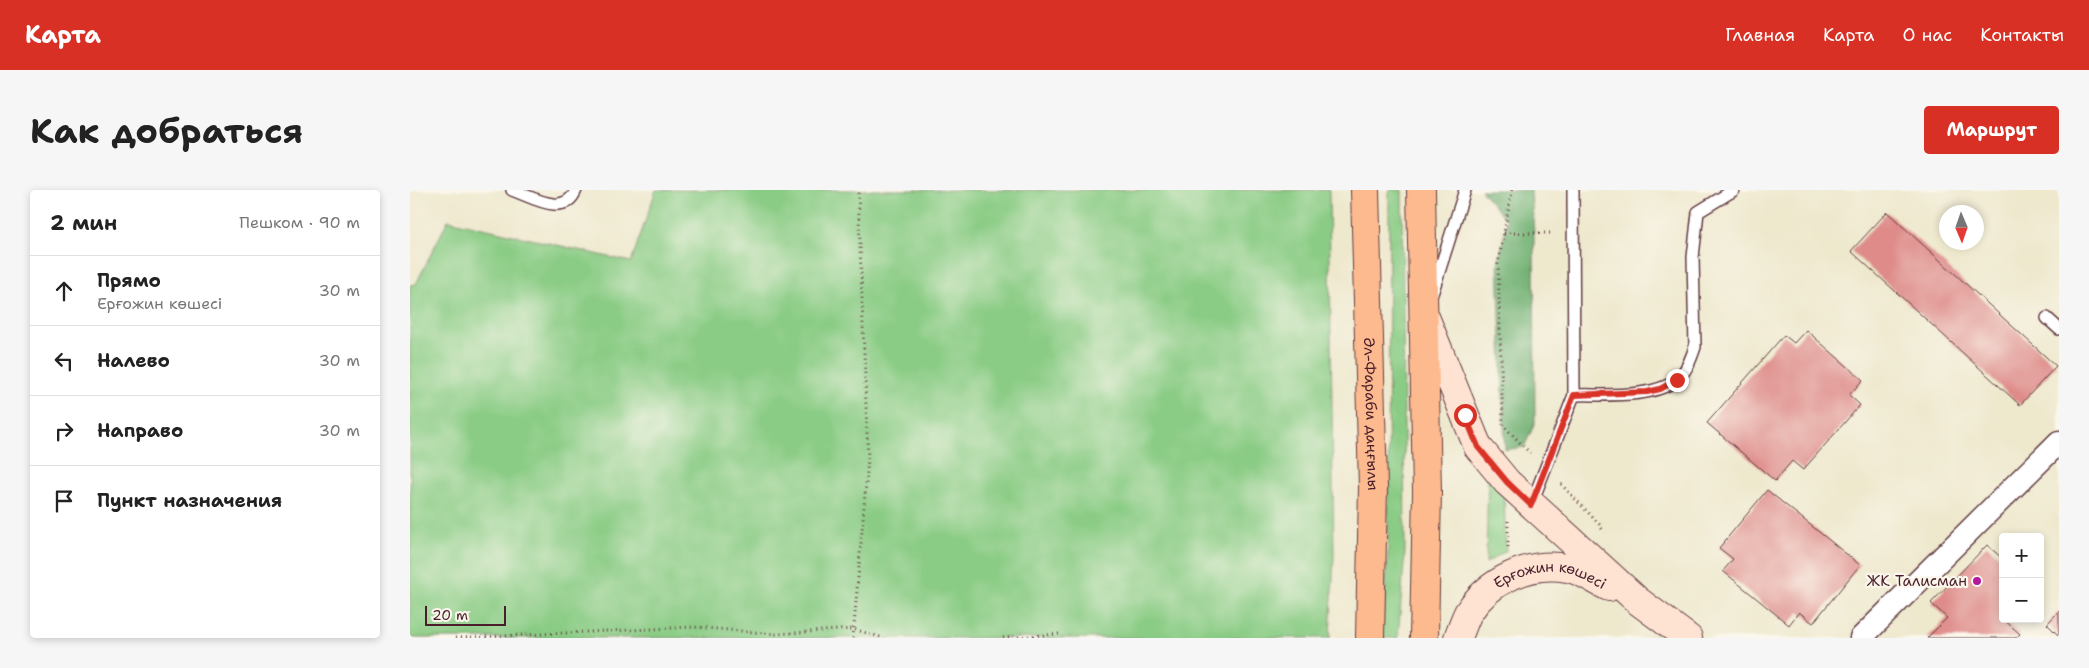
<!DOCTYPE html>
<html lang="ru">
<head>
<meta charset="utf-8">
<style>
  :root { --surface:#fff; --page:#f6f6f6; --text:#222; --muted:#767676; --line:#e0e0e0; --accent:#d93025 }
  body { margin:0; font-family:"Shantell Sans",sans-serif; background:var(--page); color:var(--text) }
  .controls { position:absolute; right:15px; bottom:15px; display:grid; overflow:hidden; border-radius:5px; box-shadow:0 2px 8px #0003 }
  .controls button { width:45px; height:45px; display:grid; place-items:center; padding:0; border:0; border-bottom:1px solid var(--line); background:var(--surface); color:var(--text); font:25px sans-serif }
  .compass { position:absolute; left:1529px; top:15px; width:45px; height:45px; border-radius:50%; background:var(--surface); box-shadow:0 2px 8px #0003; rotate:178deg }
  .scale { position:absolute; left:15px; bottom:12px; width:81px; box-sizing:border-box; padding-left:5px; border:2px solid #4a1f2b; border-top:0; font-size:14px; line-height:18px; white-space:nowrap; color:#4a1f2b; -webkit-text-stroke:4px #fbf7ec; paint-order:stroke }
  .stop { position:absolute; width:15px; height:15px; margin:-11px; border:4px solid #d93025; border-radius:50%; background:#fff }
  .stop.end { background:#d93025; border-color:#fff; box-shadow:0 1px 5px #0008 }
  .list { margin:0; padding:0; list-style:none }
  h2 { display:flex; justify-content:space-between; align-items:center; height:65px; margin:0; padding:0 20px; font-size:21px }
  h2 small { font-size:16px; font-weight:400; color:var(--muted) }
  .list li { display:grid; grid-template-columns:32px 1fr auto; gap:15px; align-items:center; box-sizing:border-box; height:70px; padding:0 20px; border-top:1px solid var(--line) }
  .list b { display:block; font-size:19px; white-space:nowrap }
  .list p { margin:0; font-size:16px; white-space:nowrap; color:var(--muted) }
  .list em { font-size:16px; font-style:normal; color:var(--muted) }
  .icon { flex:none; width:28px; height:28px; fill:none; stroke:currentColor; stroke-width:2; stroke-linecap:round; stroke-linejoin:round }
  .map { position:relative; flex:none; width:1649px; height:448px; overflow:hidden; border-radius:5px }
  header { display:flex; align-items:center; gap:30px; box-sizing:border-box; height:70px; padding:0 25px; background:var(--accent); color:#fff }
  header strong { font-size:24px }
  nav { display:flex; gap:28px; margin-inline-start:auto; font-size:18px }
  .intro { display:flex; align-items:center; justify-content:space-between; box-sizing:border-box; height:120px; padding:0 30px }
  h1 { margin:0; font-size:35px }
  .button { padding:12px 22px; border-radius:5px; background:var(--accent); color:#fff; font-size:18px; font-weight:700 }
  main { display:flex; gap:30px; padding:0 30px }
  aside { flex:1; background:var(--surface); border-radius:5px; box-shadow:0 2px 8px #0003 }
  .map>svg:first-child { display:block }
  .green { fill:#8acc85; stroke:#6a7658 }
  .forest { fill:#6fb072; stroke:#5c684e }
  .building { fill:#de8b89 }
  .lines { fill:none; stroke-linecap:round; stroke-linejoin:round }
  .lane-casing { stroke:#633d43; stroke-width:14 }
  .street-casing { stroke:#633d43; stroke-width:25 }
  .secondary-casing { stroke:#633d43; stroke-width:30 }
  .primary-casing { stroke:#633d43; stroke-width:30 }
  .path { stroke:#633d43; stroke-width:3; stroke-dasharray:1 4; stroke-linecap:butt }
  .lane { stroke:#fff; stroke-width:11 }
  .street { stroke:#fff; stroke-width:22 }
  .secondary { stroke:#fee3d2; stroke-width:28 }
  .primary { stroke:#fcba8e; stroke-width:28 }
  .route { stroke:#d93025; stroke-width:6 }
  .poi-dot { fill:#b5179e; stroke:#fbf7ec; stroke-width:2 }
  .labels { text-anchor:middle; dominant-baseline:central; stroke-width:4.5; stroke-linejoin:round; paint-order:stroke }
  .street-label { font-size:15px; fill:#4a1f2b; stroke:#fbf7ec }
  .poi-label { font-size:15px; fill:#4a1f2b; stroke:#fbf7ec; text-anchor:end }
</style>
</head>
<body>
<header>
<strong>Карта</strong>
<nav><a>Главная</a><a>Карта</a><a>О нас</a><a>Контакты</a></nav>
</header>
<div class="intro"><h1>Как добраться</h1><a class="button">Маршрут</a></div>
<main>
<aside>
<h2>2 мин<small>Пешком · 90 m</small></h2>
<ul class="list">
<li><svg class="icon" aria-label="ahead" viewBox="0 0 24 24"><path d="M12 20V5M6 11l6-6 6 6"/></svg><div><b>Прямо</b><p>Ерғожин көшесі</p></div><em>30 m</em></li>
<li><svg class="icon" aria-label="left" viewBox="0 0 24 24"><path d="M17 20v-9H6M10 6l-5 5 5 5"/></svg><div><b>Налево</b></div><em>30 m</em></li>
<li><svg class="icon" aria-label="right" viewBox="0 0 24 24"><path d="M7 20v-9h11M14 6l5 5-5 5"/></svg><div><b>Направо</b></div><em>30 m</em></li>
<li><svg class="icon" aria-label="arrive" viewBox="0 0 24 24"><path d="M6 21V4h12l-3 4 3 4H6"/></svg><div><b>Пункт назначения</b></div></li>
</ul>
</aside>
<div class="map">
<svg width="1649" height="448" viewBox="0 0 1649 448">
  <rect width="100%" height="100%" fill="#fbf7ec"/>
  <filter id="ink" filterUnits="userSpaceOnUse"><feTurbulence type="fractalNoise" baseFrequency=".02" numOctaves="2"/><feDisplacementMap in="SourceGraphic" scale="10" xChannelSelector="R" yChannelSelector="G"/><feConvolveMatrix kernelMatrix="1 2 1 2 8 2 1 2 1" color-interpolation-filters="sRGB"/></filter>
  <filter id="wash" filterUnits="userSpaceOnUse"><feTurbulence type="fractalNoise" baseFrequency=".0096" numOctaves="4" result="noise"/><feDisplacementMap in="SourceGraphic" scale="20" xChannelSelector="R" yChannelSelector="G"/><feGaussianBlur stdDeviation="1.12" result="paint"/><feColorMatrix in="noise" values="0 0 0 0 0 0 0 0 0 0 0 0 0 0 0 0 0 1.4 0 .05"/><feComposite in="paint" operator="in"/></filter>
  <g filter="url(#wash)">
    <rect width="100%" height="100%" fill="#eee8cd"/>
    <g class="green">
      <path d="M246 0H919L924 366 920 448H0V95L6 94 38 30 221 72Z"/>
      <path d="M979 0H992L995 361 988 448H971L978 365Z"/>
      <path d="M1078 275 1094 304 1096 361 1076 373Z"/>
    </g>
    <path class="forest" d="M1071 0H1121L1124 43 1125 233 1114 257 1095 260 1088 74 1097 31Z"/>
    <g id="blocks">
      <g class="building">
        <path d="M1477 22 1646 176 1610 215 1441 61Z"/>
        <path d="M1396 140 1453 190 1439 205 1450 215 1393 280 1382 271 1365 291 1297 233 1374 145 1384 153Z"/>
        <path d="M1357 300 1450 375 1403 433 1389 422 1379 435 1313 381 1323 369 1309 358Z"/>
        <path d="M1577 355 1593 369 1591 426 1593 429 1610 444 1606 448H1517L1537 428 1521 413Z"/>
        <path d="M1649 421V446L1637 434Z"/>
      </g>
    </g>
  </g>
  <g filter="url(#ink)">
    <use href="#blocks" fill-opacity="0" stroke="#633d43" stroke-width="1"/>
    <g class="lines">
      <defs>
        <g id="lane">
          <path d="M102 0C122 7 155 28 166 0"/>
          <path d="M1022 104 1055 0"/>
          <path d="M1637 128 1649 139"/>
          <path d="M1164 205C1194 204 1242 209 1266 190 1276 183 1281 169 1285 157L1283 67 1288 22 1324 0"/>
          <path d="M1121 315 1164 205 1163 0"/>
        </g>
        <path id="street" d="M1451 448 1649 252"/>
        <g id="secondary">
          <path d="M1015 127 1068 257 1097 292 1228 411 1278 448"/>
          <path id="s1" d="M1048 448C1051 440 1054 431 1058 423 1078 391 1119 371 1157 378 1171 380 1186 391 1199 397"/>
        </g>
        <g id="primary">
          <path id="s2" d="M955 0 963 297 960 448"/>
          <path d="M1011 0 1017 302 1014 448"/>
        </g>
      </defs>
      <use href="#lane" class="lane-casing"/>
      <use href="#street" class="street-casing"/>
      <use href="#secondary" class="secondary-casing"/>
      <use href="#primary" class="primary-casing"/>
      <g class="path">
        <path d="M1102 0 1088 74 1093 235 1120 263"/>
        <path d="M1094 43H1144"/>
        <path d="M1151 294 1189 334 1192 339"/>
        <path d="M1098 357V331"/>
        <path d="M46 448 284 437 366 444 443 439 474 448"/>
        <path d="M443 448 458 269 448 0"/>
        <path d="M593 448 649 444"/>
      </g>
      <use href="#lane" class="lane"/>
      <use href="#street" class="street"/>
      <use href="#secondary" class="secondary"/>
      <use href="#primary" class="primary"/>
    </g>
  </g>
  <g class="lines" filter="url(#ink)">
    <path class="route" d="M1055 225 1068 257 1097 292 1121 315 1164 205 1237 202 1250 199 1267 190"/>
  </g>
  <circle class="poi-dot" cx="1567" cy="391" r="5"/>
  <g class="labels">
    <g class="street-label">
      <text stroke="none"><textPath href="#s2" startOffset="224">Әл-Фараби даңғылы</textPath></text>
      <text stroke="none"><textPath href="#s1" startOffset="125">Ерғожин көшесі</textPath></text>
    </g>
    <g class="poi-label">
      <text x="1557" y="391">ЖК Талисман</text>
    </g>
  </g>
</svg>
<div class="controls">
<button>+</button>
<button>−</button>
</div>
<svg class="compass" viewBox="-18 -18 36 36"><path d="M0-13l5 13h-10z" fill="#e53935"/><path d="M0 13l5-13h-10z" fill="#767676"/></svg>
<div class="scale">20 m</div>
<div class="stop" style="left:1055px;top:225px"></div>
<div class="stop end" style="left:1267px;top:190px"></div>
</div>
</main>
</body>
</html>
